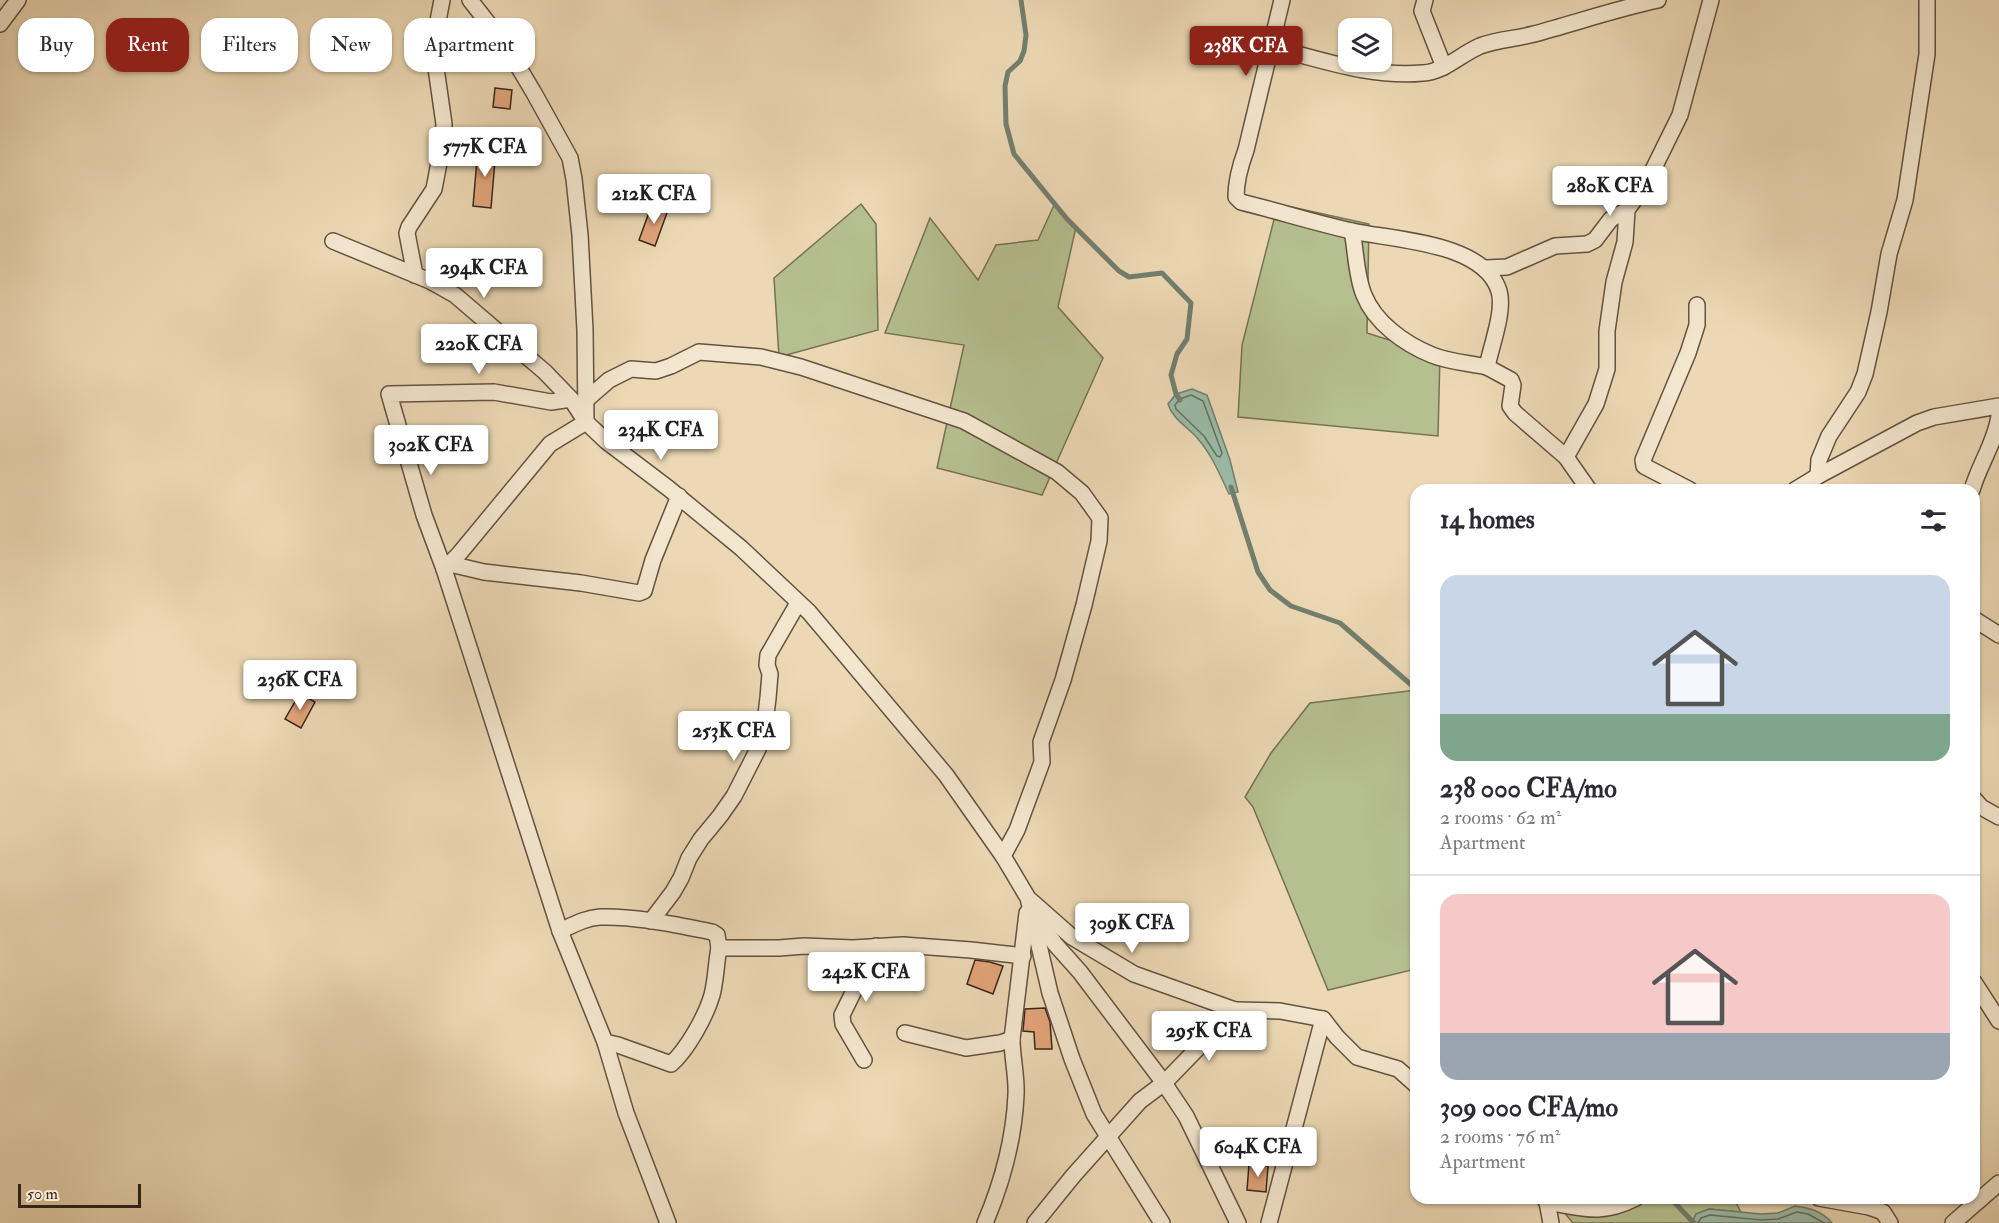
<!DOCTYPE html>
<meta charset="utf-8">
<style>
body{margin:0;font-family:"IM FELL Double Pica",serif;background:#f7f7f7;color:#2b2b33;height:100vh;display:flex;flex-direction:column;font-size:22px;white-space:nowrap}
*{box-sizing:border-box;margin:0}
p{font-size:20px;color:#7c7c81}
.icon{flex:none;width:33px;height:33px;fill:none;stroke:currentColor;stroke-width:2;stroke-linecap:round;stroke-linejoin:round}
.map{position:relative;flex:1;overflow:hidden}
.sheet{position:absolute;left:1410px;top:484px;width:570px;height:720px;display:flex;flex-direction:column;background:#fff;border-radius:18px;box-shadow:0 2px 4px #0004}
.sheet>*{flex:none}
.top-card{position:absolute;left:18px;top:18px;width:570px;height:54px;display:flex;gap:12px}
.fabs{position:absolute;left:1338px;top:18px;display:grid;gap:12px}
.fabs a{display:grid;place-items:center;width:54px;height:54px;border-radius:12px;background:#fff;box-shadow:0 2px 4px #0004;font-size:30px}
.scale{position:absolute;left:18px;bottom:15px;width:123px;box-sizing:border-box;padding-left:6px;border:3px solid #36261a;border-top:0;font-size:16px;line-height:21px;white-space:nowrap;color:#36261a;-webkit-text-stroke:4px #f3e6ce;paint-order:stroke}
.price{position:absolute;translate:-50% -51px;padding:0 14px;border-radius:6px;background:#fff;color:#222;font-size:20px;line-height:39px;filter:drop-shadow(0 2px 3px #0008)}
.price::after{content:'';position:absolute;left:50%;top:36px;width:18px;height:14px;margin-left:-9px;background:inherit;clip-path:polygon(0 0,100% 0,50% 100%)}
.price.active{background:#8f2418;color:#fff}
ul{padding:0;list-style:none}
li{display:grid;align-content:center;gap:12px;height:318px;padding:0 30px}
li+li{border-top:2px solid #e1e1e2}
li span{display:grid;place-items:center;height:186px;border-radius:18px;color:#555}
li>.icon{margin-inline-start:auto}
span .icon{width:108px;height:108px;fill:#fffc;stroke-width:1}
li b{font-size:26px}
h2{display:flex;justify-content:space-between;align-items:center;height:72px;padding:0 30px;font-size:26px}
.chip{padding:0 21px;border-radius:18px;background:#fff;box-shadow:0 2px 4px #0004;font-size:21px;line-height:54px}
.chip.active{background:#8f2418;color:#fff}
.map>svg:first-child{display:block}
.green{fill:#b5bf8f;stroke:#767254;stroke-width:1.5}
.water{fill:#9abba7;stroke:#727f6f;stroke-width:1.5}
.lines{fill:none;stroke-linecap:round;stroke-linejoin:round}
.shore{stroke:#687060;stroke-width:1.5}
.stream{stroke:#727f6f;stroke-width:5}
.building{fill:#e3a47a;stroke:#36261a;stroke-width:1.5}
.minor-casing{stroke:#645240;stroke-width:18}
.minor{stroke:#f3e6ce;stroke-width:15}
</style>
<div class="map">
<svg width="1999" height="1223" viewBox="0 0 1999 1223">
<rect width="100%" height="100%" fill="#ecd8b4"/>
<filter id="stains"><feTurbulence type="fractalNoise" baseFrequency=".00333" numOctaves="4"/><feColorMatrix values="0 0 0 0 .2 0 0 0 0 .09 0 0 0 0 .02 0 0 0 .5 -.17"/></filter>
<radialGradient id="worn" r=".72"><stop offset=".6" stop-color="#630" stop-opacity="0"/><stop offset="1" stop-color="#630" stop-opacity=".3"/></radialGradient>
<!-- green -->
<g class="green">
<polygon points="1055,203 1076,227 1058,307 1103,358 1042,495 937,468 964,345 885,333 930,218 978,280 996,245 1038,240"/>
<polygon points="861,204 876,224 878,330 779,357 774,278"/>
<polygon points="1278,204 1369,224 1367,333 1440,356 1438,436 1238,417 1242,345"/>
<polygon points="1416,690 1416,969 1328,990 1253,807 1245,797 1271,753 1310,703"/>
<polygon points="1553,1199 1734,1199 1741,1212 1709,1209 1696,1214 1692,1223 1573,1223"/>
</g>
<!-- water -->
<g class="water">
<path d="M1192 389 1207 395 1230 460 1238 492 1229 494C1220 475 1212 455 1198 439 1188 427 1173 420 1168 404L1176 394Z"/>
<path d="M1795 1206C1810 1208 1822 1211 1832 1223H1692L1696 1214 1709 1209 1761 1214 1778 1213Z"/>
</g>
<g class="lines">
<!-- shore -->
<g class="shore">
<polygon points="1191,395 1203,401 1222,453 1220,457 1217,456 1204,436 1176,409 1175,405 1180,399"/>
<polyline points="1698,1223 1701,1218 1710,1215 1761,1220 1778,1219 1797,1212 1808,1214 1824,1223"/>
</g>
<!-- stream -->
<g class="stream">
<polyline points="1021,0 1026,35 1024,51 1020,61 1008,72 1005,86 1006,124 1014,154 1067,219 1119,271 1129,277 1162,273 1191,303 1187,339 1177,354 1171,375 1176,394 1180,400"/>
<polyline points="1231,487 1258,572 1270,590 1291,606 1340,623 1416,689"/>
<polyline points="1670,1198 1694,1223"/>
</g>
</g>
<!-- building -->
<g class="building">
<polygon points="495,88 512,90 510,109 493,107"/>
<polygon points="478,148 496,149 491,208 473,206"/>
<polygon points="652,204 668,210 655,246 639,240"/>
<polygon points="300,693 315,702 301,728 285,719"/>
<polygon points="975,960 990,962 1003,966 993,994 967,984"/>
<polygon points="1045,1008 1050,1022 1052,1049 1035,1049 1034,1032 1023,1031 1025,1009"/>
<polygon points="1249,1164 1268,1166 1266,1192 1247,1190"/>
</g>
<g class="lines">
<defs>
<g id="minor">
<polyline points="470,0 506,46 534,93 570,158 574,179 580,235 585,330 586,422 606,441 668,488 741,548 809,612 946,775 1003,856 1028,898 1050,993 1072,1059 1094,1114 1162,1223"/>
<path d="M1282 0 1246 150C1240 166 1236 180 1236 197L1241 202C1278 211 1315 223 1352 231 1393 240 1484 242 1499 291 1505 311 1491 346 1487 367L1511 380 1513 385 1510 406 1515 413 1566 457 1589 490"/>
<polyline points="1425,0 1422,11 1444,67"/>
<polyline points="0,24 18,0"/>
<path d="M1270 47C1321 59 1369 78 1423 73 1444 72 1461 54 1480 46 1498 39 1516 39 1534 34 1575 23 1616 9 1658 0"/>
<path d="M1352 231C1356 251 1356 276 1364 295 1375 323 1405 344 1432 355 1449 362 1469 363 1487 367"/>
<path d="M333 241 430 281 455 295 545 372 571 399 586 422 550 444 459 554 444 569 560 931 605 1042 618 1045 671 1064C687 1050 706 1016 712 995 716 980 716 963 719 948"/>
<polyline points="1486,268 1507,267 1555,246 1587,244 1595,240 1611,219 1627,210"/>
<polyline points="415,275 407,233 409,227 434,189 442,147 444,124 433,47 442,0"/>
<polyline points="586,400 609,380 631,369 656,371 671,366 699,352 761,357 801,367 964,421 1057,472 1082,493 1100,518 1099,541 1084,605 1063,680 1041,742 1042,762 1017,830 1003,856"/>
<polyline points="1566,457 1596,404 1607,369 1607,331 1614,282 1625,242 1627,210 1647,182 1680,115 1711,0"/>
<polyline points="1818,476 1819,460 1829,436 1858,392 1865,374 1879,312 1889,254 1905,200 1927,54 1927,0"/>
<polyline points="1690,490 1644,466 1643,460 1688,353 1697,325 1697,305"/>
<polyline points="1795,490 1818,476 1917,423 1934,417 1999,406"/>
<path d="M1972 490C1979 465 1995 443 1999 416"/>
<polyline points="450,564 484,572 581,583 639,593 644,591 653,560 679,496"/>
<polyline points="444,569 424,515 389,394 494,392 551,402 571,399"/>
<polyline points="1974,619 1999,635"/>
<polyline points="1974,799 1981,807 1999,817"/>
<polyline points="1030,900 1072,937 1134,974 1235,1010"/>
<polyline points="1036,918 1055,944 1080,972 1164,1083 1186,1116 1238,1223"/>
<polyline points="651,921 673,892 681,878 689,858 701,839 720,816 734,796 758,749 764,731 768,698 770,674 767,665 768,655 798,603"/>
<path d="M560 931C573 925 585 918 600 917 637 916 676 925 712 932L717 935 719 948H779L804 946 853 948 903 945 971 950 1023 956"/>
<polyline points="1974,982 1999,1021"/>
<polyline points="905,1033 966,1048 1000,1043 1012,1039"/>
<polyline points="605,1042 626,1113 668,1223"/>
<polyline points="864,1060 843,1024 842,1015 876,946"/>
<polyline points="1544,1198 1547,1202 1551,1223"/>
<polyline points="1819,1198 1869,1207 1883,1212 1890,1223"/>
<path d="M1547 1202C1584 1208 1600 1216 1636 1198"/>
<path d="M985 1223C1002 1183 1014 1139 1016 1095 1017 1076 1012 1058 1012 1039L1027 913"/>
<polyline points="1035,1223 1073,1176 1140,1101 1164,1083 1235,1010 1280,1011 1323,1019 1337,1037 1357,1057 1398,1069 1416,1085"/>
<polyline points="1269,1223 1323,1019"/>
<polyline points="1953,1223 1999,1183"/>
</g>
</defs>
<!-- minor casing -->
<use href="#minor" class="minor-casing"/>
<!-- minor -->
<use href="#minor" class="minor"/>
</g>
<rect width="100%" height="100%" filter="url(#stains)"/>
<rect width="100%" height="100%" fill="url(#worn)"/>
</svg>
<div class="fabs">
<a><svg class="icon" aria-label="layers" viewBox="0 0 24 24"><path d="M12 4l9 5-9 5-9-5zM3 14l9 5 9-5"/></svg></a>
</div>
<div class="scale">50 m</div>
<b class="price active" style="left:1246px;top:77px">238K CFA</b>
<b class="price" style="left:485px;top:178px">577K CFA</b>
<b class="price" style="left:1610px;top:217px">280K CFA</b>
<b class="price" style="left:654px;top:225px">212K CFA</b>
<b class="price" style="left:484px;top:299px">294K CFA</b>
<b class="price" style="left:479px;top:375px">220K CFA</b>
<b class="price" style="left:661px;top:461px">234K CFA</b>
<b class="price" style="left:431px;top:476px">302K CFA</b>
<b class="price" style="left:300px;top:711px">236K CFA</b>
<b class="price" style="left:734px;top:762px">253K CFA</b>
<b class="price" style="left:1132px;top:954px">309K CFA</b>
<b class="price" style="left:866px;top:1003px">242K CFA</b>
<b class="price" style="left:1209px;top:1062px">295K CFA</b>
<b class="price" style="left:1258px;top:1178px">604K CFA</b>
<div class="top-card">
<a class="chip">Buy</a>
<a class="chip active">Rent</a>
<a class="chip">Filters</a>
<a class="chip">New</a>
<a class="chip">Apartment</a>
</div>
<section class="sheet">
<h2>14 homes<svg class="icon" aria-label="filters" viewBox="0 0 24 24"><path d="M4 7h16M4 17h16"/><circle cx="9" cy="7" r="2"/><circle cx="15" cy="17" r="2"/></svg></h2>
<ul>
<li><span style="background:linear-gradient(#c9d6e8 75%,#7fa58c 0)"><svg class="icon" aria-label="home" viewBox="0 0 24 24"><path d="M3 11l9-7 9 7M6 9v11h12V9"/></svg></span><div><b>238 000 CFA/mo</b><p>2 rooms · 62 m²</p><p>Apartment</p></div></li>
<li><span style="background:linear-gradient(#f6c9c9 75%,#9aa5b1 0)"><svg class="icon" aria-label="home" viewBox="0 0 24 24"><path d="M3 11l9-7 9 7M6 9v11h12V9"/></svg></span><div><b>309 000 CFA/mo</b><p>2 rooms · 76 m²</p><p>Apartment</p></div></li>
</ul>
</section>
</div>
